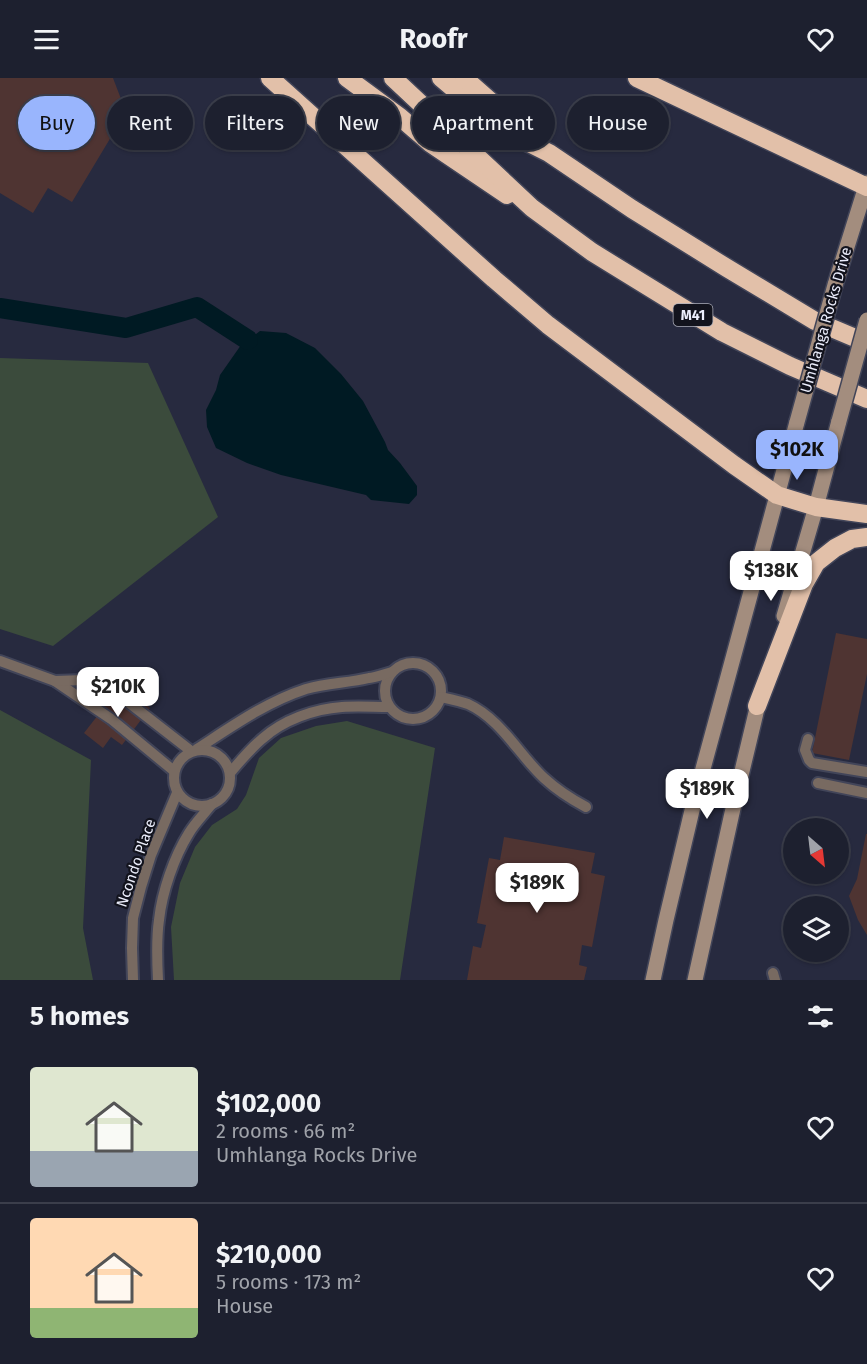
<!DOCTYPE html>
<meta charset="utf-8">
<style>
body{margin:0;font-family:"Fira Sans",sans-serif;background:#2a2d3b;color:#f1f3f6;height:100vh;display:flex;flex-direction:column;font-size:22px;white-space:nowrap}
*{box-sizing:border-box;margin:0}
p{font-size:20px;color:#a0a3aa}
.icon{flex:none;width:33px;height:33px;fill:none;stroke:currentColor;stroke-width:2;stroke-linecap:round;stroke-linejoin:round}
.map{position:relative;height:902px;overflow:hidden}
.drawer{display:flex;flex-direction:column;background:#1d202f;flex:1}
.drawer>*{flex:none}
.guide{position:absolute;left:18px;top:18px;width:831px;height:54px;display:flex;gap:12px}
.needle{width:39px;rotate:152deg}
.controls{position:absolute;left:783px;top:740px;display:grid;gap:12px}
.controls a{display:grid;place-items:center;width:66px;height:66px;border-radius:50%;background:#1d202f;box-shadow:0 2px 4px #0004,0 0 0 2px #3b3e4b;font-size:30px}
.price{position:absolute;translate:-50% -51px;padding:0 14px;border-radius:12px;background:#fff;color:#222;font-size:20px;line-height:39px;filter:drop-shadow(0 2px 3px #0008)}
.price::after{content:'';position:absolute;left:50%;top:36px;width:18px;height:14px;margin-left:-9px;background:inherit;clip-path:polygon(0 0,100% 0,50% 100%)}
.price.on{background:#99b5fd;color:#111}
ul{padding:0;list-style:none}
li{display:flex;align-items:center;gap:18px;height:150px;padding:0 30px}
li+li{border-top:2px solid #3b3e4b}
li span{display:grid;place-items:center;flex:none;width:168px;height:120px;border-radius:6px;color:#555}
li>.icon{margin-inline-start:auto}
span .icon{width:72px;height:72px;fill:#fffc;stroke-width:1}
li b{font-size:26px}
h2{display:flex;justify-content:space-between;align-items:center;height:72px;padding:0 30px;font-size:26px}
.tag{padding:0 21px;border-radius:27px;background:#1d202f;box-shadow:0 2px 4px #0004,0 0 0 2px #3b3e4b;font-size:21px;line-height:54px}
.tag.on{background:#99b5fd;color:#111}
header{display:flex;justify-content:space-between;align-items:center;height:78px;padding:0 30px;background:#1d202f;font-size:27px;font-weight:700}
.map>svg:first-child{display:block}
.green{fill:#3b4b3c}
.water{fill:#001a23}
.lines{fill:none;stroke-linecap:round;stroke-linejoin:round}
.canal{stroke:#001a23;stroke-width:20}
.building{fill:#4f3432}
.service-casing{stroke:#424559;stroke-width:14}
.secondary-casing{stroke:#424559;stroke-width:18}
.motorway-casing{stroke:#424559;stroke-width:21}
.service{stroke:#786a61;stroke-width:10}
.secondary{stroke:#a38d7e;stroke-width:15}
.motorway{stroke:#e2c0a9;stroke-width:18}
.secondary-bridge-casing{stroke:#424559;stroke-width:18;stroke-linecap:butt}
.secondary-bridge{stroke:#a38d7e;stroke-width:15}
.labels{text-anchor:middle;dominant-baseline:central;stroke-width:4.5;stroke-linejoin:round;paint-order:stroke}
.shield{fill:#12131d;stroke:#aaacb8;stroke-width:1.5}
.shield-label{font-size:14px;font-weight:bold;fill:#ebedfb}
.street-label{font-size:15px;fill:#ebedfb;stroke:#12131d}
</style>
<header><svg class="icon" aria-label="menu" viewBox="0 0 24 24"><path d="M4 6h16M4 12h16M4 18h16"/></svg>Roofr<svg class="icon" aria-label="heart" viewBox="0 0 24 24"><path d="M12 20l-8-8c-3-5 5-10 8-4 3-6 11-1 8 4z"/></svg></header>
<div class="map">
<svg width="867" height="902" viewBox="0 0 867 902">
<rect width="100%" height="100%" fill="#272a3f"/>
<!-- green -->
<g class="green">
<polygon points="0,280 148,285 218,439 53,568 0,551"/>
<polygon points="0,632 91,682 83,850 93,902 0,902"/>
<polygon points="347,643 435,670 400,902 174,902 171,849 180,805 195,769 212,747 237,731 246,717 259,680 281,660 316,648"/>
</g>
<!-- water -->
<polygon class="water" points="260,253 286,255 315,270 341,296 363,323 385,364 388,372 400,385 417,408 417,417 409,426 371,422 366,417 281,397 247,385 216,370 207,349 206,332 216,312 220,297 241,267"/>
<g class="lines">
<!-- canal -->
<polyline class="canal" points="0,230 126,250 197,229 248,262"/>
</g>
<!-- building -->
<g class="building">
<polygon points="0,0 113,0 126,34 72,124 48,110 33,135 0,115"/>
<polygon points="836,555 867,561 867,596 849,682 812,675"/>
<polygon points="123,605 141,619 139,621 150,630 122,667 111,659 103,670 84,655"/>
<polygon points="866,756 867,756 867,857 858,842 849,818 857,801"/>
<polygon points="504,759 595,775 591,795 605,798 592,869 582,867 579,887 587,889 584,902 467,902 473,868 481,870 486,847 477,845 489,780 500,782"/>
</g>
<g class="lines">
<defs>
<g id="service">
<polyline points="0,583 55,603 111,641 174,693"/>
<circle cx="413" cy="613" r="28"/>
<polyline points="55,603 84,602 110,610 191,673"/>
<path d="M441 619C450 621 460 623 468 626 501 641 519 677 544 700 557 712 571 721 586 729"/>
<polyline points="808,661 805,672 809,682 812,685 867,694"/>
<path d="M197 671C231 649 266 624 306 611 327 605 348 605 369 600 377 599 384 596 392 594"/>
<circle cx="202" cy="700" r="28"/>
<path d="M230 695C240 683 250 671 262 661 283 642 314 631 342 629 358 628 373 629 389 629"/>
<polyline points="818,705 867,715"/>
<polyline points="773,895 775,902"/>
<polyline points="133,902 132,870 133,840 141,809 151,777 177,715"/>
<path d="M158 902C157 882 156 862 159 842 162 814 174 779 189 755 195 745 204 736 212 726"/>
</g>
<g id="secondary">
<polyline points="835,207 867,105"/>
<polyline points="784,538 816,429 839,343"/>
<polyline points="653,902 666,842 694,724 797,344"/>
<polyline points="695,902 732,735 760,618"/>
</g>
<g id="motorway">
<polyline points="270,0 494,201 548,247 734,387 777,417 816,429 867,436"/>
<polyline points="347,0 400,39 430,65 507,117"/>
<polyline points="393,0 532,130 592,174 722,254 790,288 867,321"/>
<polyline points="441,0 474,28 503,48 521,61 549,75 632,131 727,190 815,243 867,265"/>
<polyline points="464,0 514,44"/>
<polyline points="637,0 867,109"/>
<polyline points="757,628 804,506 816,485 835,470 852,461 867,459"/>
</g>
</defs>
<!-- service casing -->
<use href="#service" class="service-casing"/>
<!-- secondary casing -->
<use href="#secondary" class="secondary-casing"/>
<!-- motorway casing -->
<use href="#motorway" class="motorway-casing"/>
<!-- service -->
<use href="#service" class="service"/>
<!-- secondary -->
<use href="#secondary" class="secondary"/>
<!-- motorway -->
<use href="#motorway" class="motorway"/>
<defs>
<g id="secondary-bridge">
<polyline points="839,343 867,242"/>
<polyline points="797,344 835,207"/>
</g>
</defs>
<!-- secondary-bridge casing -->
<use href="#secondary-bridge" class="secondary-bridge-casing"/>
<!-- secondary-bridge -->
<use href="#secondary-bridge" class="secondary-bridge"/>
</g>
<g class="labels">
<!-- shield labels -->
<rect class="shield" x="673.5" y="226" width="39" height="22" rx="4.5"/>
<g class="shield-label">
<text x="693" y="237">M41</text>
</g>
<!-- street labels -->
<g class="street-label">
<text transform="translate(826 242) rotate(-74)">Umhlanga Rocks Drive</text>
<text transform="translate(136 785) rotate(-71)">Ncondo Place</text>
</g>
</g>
</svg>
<div class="controls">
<a><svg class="needle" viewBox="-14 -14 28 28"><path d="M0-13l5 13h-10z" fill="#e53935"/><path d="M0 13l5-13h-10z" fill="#a0a3aa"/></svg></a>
<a><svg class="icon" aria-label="layers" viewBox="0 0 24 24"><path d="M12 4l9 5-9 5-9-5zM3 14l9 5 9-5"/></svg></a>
</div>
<b class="price on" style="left:797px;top:403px">$102K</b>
<b class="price" style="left:771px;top:524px">$138K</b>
<b class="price" style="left:118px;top:640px">$210K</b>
<b class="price" style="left:707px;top:742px">$189K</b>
<b class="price" style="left:537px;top:836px">$189K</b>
<div class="guide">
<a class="tag on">Buy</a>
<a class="tag">Rent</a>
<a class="tag">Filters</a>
<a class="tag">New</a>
<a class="tag">Apartment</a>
<a class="tag">House</a>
</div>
</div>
<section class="drawer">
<h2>5 homes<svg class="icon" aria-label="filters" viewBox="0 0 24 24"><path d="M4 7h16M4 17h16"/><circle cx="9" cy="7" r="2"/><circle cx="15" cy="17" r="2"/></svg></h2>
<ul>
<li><span style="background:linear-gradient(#dfe7d0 70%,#9aa5b1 0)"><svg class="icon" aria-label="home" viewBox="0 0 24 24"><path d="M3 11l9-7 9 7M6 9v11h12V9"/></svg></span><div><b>$102,000</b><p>2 rooms · 66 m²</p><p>Umhlanga Rocks Drive</p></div><svg class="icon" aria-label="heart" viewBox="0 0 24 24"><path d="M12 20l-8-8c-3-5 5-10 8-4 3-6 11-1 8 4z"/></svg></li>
<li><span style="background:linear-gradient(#ffd9b3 75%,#8fb573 0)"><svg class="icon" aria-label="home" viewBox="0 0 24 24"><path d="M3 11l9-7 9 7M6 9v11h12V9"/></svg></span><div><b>$210,000</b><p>5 rooms · 173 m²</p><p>House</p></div><svg class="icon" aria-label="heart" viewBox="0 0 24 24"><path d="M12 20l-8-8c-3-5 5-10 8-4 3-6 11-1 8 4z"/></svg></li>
</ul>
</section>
